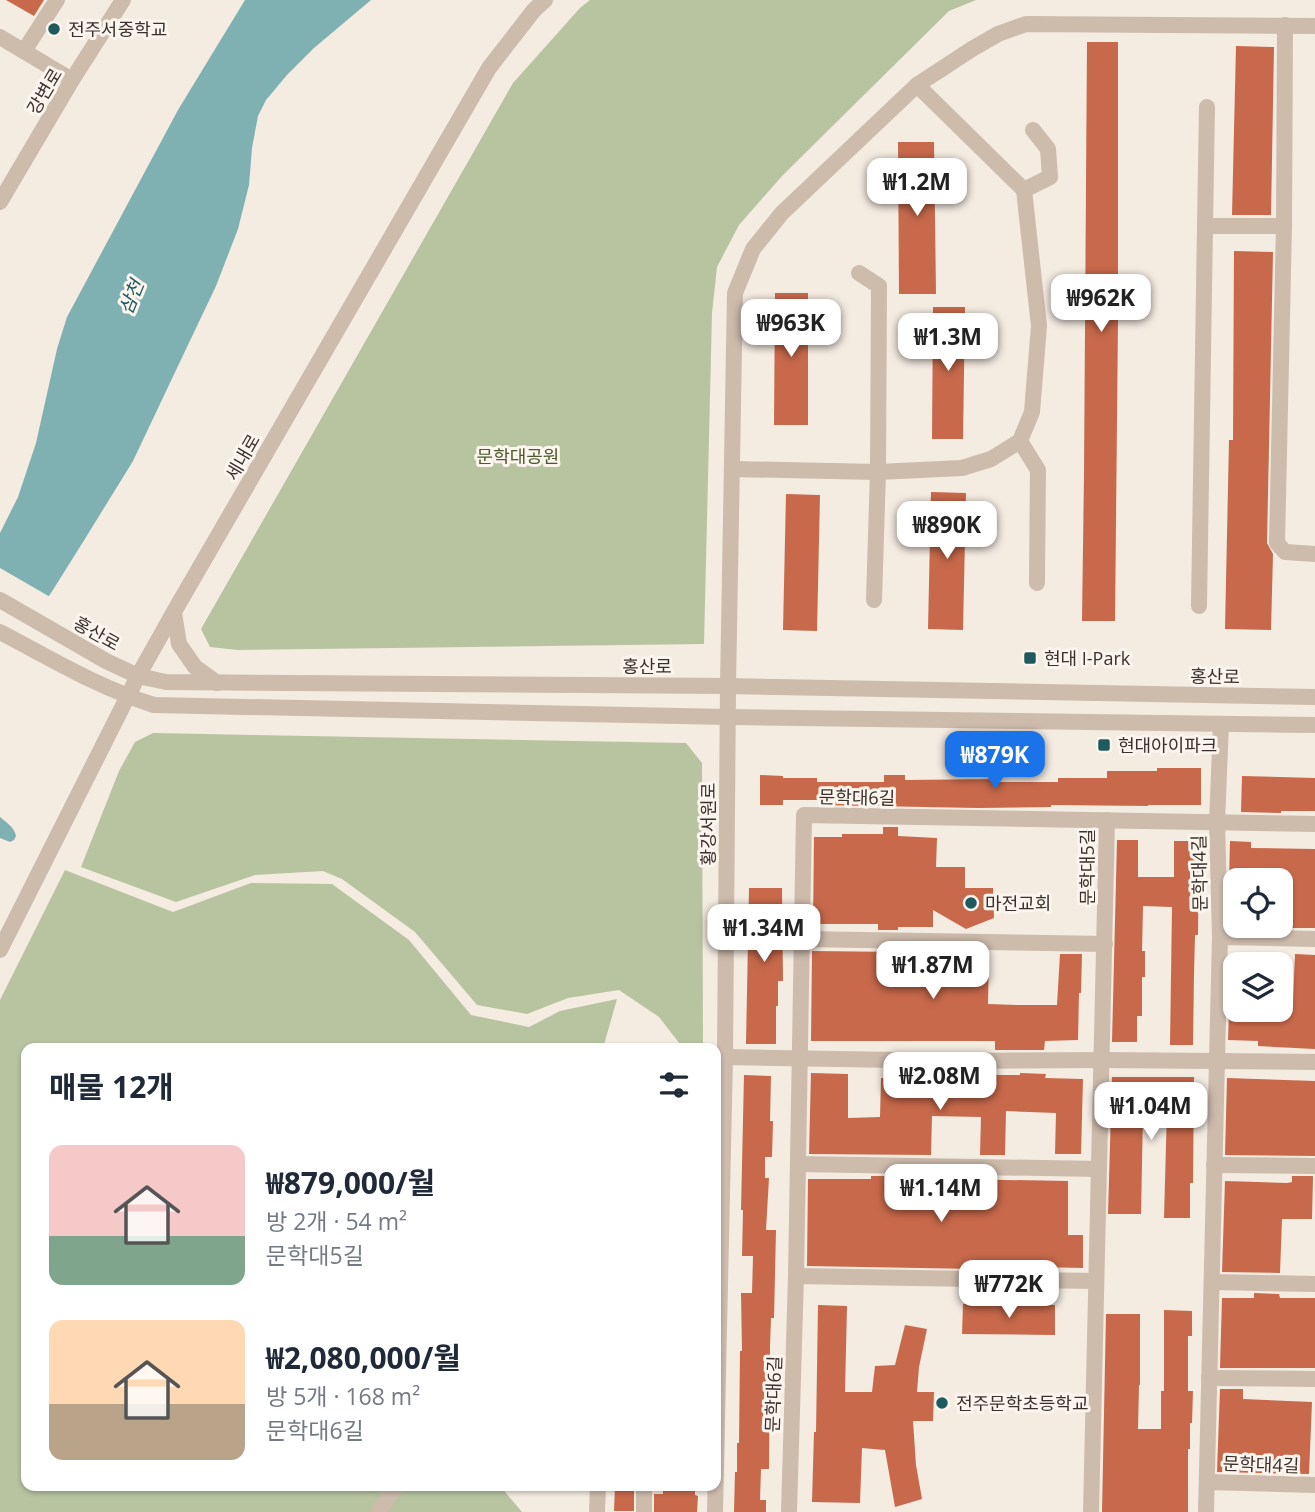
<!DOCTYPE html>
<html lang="ko">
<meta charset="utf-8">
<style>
body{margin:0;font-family:"Open Sans","Noto Sans KR",sans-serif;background:#f2f2f3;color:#1f2937;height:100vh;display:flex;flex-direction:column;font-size:26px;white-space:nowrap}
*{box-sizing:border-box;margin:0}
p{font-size:23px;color:#747a83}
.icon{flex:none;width:38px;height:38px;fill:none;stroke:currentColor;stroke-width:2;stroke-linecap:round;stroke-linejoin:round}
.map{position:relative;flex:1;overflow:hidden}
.drawer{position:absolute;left:21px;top:1043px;width:700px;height:448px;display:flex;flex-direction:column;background:#fff;border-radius:14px;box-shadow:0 2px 5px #0004}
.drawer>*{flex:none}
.tools{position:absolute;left:1223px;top:868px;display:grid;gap:14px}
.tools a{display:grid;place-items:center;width:70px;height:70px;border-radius:14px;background:#fff;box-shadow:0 2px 5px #0004;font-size:35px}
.price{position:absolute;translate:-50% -60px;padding:0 16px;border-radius:14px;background:#fff;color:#222;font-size:23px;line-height:46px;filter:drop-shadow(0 2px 4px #0008)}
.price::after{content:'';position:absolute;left:50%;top:42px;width:21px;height:16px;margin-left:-10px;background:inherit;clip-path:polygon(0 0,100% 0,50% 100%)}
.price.current{background:#1a73e8;color:#fff}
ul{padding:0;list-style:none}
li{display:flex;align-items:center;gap:21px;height:175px;padding:0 28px}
li span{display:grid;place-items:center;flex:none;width:196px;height:140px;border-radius:14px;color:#555}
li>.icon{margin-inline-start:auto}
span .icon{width:84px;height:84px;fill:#fffc;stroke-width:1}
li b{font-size:30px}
h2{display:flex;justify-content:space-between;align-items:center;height:84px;padding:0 28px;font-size:30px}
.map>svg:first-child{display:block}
.green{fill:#b8c4a0}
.water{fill:#7fb0b2}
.pier{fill:#f4ebe1}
.building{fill:#c8694b}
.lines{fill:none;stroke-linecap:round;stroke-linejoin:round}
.minor{stroke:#cdbbac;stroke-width:16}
.poi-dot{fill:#1f5a5e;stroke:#fbf5ee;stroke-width:2.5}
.labels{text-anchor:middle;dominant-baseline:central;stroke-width:6;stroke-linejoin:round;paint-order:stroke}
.poi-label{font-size:18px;fill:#3b302b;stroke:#fbf5ee;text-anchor:start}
.street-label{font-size:18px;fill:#3b302b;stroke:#fbf5ee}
.park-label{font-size:18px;fill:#4a5a2e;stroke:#fbf5ee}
.water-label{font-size:19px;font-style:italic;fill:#1f5a5e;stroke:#fbf5ee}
</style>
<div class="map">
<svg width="1315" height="1512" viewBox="0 0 1315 1512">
<rect width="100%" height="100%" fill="#f4ebe1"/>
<!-- green -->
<g class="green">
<polygon points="590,0 976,0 949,11 783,175 739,225 717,267 712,313 704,644 238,650 210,647 201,629 513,83 580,8"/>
<polygon points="153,733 686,743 702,763 703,1048 683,1048 659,1017 619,990 568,998 527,1014 477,1005 415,932 342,879 323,871 255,875 176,902 81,867 119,771 135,742"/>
<polygon points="65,870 173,912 251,883 332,884 409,940 471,1015 529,1027 560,1011 617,999 603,1048 26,1048 26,1486 500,1486 522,1512 0,1512 0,1000"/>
</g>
<!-- water -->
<g class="water">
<polygon points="245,0 371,0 314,48 287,75 266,100 258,116 252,148 249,185 238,229 216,286 177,368 133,461 83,542 51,593 11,645 0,654 0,533 18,497 36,443 57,349 67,317 178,110"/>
<path d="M0 817C7 823 14 827 16 836L14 840 10 842 0 838Z"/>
</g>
<!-- pier -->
<polygon class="pier" points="0,568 52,598 13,647 0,657"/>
<!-- building -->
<g class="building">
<polygon points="6,0 44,0 34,16"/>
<polygon points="1087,42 1118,42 1118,320 1115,621 1082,621 1084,474"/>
<polygon points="1236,46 1274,47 1271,215 1232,215"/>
<polygon points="898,142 934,142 936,294 899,294"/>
<polygon points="1234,251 1273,252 1267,543 1273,554 1271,630 1225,629 1229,440 1233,440"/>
<polygon points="775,293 808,293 808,425 774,425"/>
<polygon points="933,307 965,307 963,439 932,439"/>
<polygon points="931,492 966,493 963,630 928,629"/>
<polygon points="786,494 820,495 817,631 783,630"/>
<polygon points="1157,768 1201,768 1201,805 1148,805 1148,806 1051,805 1051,807 978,808 819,805 819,800 783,800 783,805 760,805 760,775 783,776 783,778 817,778 817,782 884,782 884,775 905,775 905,780 998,779 998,782 1058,782 1058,778 1107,778 1107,771 1157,771"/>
<polygon points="1242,776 1315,778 1315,811 1281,811 1281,813 1241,812"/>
<polygon points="883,827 898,827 898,836 937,838 936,867 965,867 965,888 993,888 994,918 966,929 933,910 933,927 898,927 898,930 878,930 878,924 813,924 814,837 842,837 842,834 883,834"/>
<polygon points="1117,840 1138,840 1138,877 1174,877 1174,841 1199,841 1198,935 1195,935 1194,974 1193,1045 1170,1045 1172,907 1143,906 1142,951 1145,951 1145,977 1142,977 1142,1016 1137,1016 1137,1042 1112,1042"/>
<polygon points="1230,841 1251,842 1251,848 1315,849 1315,928 1281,928 1281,880 1229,880"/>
<polygon points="749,888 782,888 783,981 778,981 778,1006 776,1006 776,1044 746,1044"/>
<polygon points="812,951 989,953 988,1004 1017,1005 1057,1005 1060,954 1082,954 1081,993 1079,993 1078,1040 1045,1041 1044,1050 995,1050 995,1041 811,1041"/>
<polygon points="1295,954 1315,955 1315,1049 1258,1046 1258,1041 1228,1040 1229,1010 1281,1010 1281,1004 1293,1004"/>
<polygon points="811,1073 848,1074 848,1118 880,1117 881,1078 908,1079 908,1076 982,1079 982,1075 1020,1075 1020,1073 1046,1074 1045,1078 1083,1079 1081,1154 1055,1154 1056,1113 1006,1111 1005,1155 980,1155 981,1117 932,1116 931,1155 809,1154"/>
<polygon points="744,1075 771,1076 770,1121 773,1121 772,1157 765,1157 765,1178 769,1178 766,1230 776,1230 774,1318 771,1318 770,1347 769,1469 761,1469 760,1500 766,1500 766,1512 734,1512 735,1472 737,1472 737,1443 739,1443 740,1351 742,1351 741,1293 752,1293 753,1256 742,1256 743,1210 741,1210"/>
<polygon points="1112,1077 1194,1077 1193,1183 1190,1183 1190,1218 1164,1218 1167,1109 1144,1109 1144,1112 1143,1112 1141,1214 1108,1214"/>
<polygon points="1227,1078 1315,1081 1315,1156 1225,1155"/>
<polygon points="871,1176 892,1176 892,1178 1068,1181 1068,1235 1083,1235 1083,1268 1038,1267 1038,1270 807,1266 808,1179 871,1179"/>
<polygon points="1292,1176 1313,1176 1312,1219 1282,1219 1280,1273 1222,1272 1225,1181 1287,1183 1292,1182"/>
<polygon points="1254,1293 1279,1294 1280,1298 1315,1298 1315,1368 1220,1368 1222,1298 1254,1298"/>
<polygon points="963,1304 1055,1305 1055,1335 962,1334"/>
<polygon points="818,1305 847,1306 845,1392 872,1392 875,1366 895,1365 905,1325 927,1329 919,1367 917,1392 934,1392 933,1421 913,1421 916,1465 922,1499 895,1507 885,1450 862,1448 860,1503 812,1502 814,1432 816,1432"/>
<polygon points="1164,1310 1192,1311 1192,1336 1188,1336 1188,1391 1193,1391 1192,1423 1190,1423 1190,1449 1188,1449 1188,1512 1102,1512 1106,1314 1140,1314 1140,1385 1139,1385 1138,1429 1161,1429 1161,1391 1164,1391"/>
<polygon points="1220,1389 1243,1389 1243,1399 1312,1402 1309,1474 1217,1472"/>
<polygon points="615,1486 634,1486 634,1511 614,1511"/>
<polygon points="663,1486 695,1486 695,1495 698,1496 697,1512 654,1512 654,1494 663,1494"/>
</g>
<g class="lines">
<!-- minor -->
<g class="minor">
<polyline points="1285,25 1284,226 1277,543 1285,552 1315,554"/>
<polyline points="0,37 72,80"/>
<polyline points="24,51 57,0"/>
<polyline points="1024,190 1050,177 1048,149 1033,130"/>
<polyline points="0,202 72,80 123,0"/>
<polyline points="1205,226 1207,107"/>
<polyline points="859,273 879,286 878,472 874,600"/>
<polyline points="1020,441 1038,470 1037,583"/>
<polyline points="732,469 878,472 962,468 991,459 1020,441 1032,412 1039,326 1024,190 917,85"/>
<polyline points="0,600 106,661 138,676 166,682 728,686 1315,697"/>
<polyline points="1199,606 1205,226 1284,226"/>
<polyline points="174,613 179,644 195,667 217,683"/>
<path d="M0 632C50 658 99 688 154 705L728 717 1315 725"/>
<polyline points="1220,937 1315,939"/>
<polyline points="802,939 1105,944"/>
<polyline points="0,950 138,676 175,610 489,68 534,10 545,0"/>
<polyline points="725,1057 957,1061 1102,1060 1315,1062"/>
<polyline points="798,1164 1099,1169"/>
<polyline points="1214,1165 1315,1166"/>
<polyline points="796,1276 1096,1281"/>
<polyline points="1212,1282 1315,1284"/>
<polyline points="1209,1378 1315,1379"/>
<polyline points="1207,1482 1315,1485"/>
<polyline points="378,1512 395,1488 399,1486"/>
<polyline points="597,1512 598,1486"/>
<polyline points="644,1512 644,1486"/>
<polyline points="715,1512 725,1057 728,686 735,293 753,249 782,213 917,85 972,49 998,34 1026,24 1315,26"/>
<polyline points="789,1512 796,1276 804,815 1315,824"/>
<polyline points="1091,1512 1107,820"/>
<polyline points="1206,1512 1220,937 1217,822 1221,724"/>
</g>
</g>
<!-- markers -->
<g class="poi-dot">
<circle cx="54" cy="29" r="7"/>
<rect x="1023" y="651" width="14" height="14" rx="3.5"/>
<rect x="1097" y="738" width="14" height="14" rx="3.5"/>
<circle cx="971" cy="903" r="7"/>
<circle cx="942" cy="1403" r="7"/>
</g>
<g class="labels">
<!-- poi labels -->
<g class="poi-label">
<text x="68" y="29">전주서중학교</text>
<text x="1044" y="658">현대 I-Park</text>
<text x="1118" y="745">현대아이파크</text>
<text x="985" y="903">마전교회</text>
<text x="956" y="1403">전주문학초등학교</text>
</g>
<!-- street labels -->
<g class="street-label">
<text transform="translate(44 91) rotate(-59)">강변로</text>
<text transform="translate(242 457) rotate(-60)">세내로</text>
<text transform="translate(97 633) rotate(29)">홍산로</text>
<text x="647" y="666">홍산로</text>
<text transform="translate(1215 676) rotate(1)">홍산로</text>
<text transform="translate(857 797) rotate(1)">문학대6길</text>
<text transform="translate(708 824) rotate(-90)">황강서원로</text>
<text transform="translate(1087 867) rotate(-90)">문학대5길</text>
<text transform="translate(1199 873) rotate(-91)">문학대4길</text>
<text transform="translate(773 1394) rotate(-88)">문학대6길</text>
<text transform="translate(1261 1464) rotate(2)">문학대4길</text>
</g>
<!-- park labels -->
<g class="park-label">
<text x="518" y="456">문학대공원</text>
</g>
<!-- water labels -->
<g class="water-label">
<text transform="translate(131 297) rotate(-68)">삼천</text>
</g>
</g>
</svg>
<div class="tools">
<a><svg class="icon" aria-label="locate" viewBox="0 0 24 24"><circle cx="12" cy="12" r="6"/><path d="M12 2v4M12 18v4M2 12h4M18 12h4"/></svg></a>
<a><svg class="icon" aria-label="layers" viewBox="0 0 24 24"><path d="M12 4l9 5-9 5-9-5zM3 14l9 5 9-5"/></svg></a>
</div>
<b class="price" style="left:917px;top:218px">₩1.2M</b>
<b class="price" style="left:1101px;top:334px">₩962K</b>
<b class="price" style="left:791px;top:359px">₩963K</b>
<b class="price" style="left:948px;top:373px">₩1.3M</b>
<b class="price" style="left:947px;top:561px">₩890K</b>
<b class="price current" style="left:995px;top:791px">₩879K</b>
<b class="price" style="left:764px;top:964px">₩1.34M</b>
<b class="price" style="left:933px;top:1001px">₩1.87M</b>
<b class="price" style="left:940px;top:1112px">₩2.08M</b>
<b class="price" style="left:1151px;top:1142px">₩1.04M</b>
<b class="price" style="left:941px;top:1224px">₩1.14M</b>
<b class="price" style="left:1009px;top:1320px">₩772K</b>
<section class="drawer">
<h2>매물 12개<svg class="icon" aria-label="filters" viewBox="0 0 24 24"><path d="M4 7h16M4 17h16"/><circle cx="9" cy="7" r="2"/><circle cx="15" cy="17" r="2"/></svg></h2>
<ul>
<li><span style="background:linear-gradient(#f6c9c9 65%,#7fa58c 0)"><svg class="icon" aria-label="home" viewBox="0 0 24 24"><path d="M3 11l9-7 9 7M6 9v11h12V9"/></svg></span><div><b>₩879,000/월</b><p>방 2개 · 54 m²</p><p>문학대5길</p></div></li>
<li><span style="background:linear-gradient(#ffd9b3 60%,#b9a48a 0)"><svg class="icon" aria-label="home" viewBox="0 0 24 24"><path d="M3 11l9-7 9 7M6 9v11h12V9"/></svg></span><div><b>₩2,080,000/월</b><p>방 5개 · 168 m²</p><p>문학대6길</p></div></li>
</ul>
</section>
</div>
